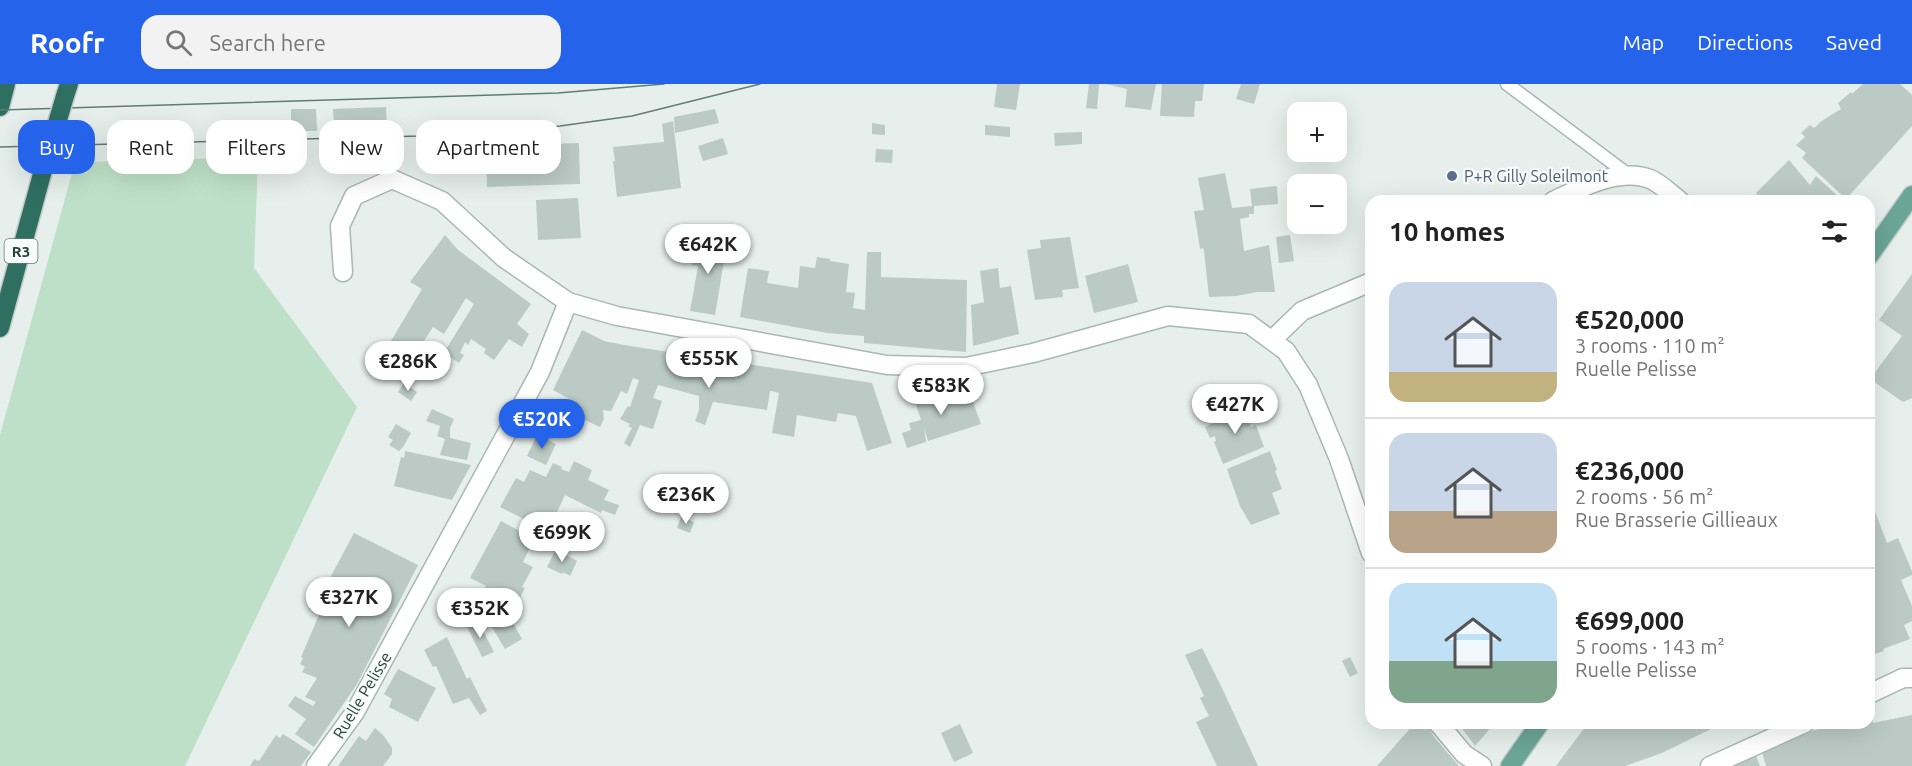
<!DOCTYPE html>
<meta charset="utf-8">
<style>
body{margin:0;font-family:Ubuntu,sans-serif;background:#f2f2f2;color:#222;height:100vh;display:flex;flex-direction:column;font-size:22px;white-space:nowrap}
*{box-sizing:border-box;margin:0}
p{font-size:20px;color:#767676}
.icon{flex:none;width:33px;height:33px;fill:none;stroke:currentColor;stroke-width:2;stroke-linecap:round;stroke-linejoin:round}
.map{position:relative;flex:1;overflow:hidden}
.sheet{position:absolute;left:1365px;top:111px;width:510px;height:534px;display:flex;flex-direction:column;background:#fff;border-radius:18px;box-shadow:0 6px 24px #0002}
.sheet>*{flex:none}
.banner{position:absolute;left:18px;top:36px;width:570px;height:54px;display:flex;gap:12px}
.fabs{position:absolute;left:1287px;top:18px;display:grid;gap:12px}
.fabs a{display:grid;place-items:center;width:60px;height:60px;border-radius:12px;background:#fff;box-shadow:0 6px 24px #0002;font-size:30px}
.price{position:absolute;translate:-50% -51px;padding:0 14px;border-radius:21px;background:#fff;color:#222;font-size:20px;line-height:39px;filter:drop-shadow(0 2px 3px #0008)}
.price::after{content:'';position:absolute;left:50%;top:36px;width:18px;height:14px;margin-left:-9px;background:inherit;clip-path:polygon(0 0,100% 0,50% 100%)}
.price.on{background:#2563eb;color:#fff}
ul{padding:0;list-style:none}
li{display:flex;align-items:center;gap:18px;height:150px;padding:0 24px}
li+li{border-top:2px solid #e0e0e0}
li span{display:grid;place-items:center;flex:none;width:168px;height:120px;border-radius:18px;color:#555}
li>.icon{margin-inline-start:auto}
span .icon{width:72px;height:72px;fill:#fffc;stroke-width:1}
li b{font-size:26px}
h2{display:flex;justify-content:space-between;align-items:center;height:72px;padding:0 24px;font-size:26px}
.tag{padding:0 21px;border-radius:18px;background:#fff;box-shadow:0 6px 24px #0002;font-size:21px;line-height:54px}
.tag.on{background:#2563eb;color:#fff}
header{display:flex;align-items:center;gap:36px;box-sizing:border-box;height:84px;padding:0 30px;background:#2563eb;color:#fff}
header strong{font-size:28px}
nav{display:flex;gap:33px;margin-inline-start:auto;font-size:21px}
.search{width:420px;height:54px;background:#f2f2f2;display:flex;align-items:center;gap:15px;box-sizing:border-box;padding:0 21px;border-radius:18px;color:#767676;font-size:22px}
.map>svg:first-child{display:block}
.green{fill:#bfe0c8}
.building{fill:#bbcac4}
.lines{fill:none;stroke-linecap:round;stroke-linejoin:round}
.service-casing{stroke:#a8b8b2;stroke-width:15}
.minor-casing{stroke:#a8b8b2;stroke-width:21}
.tertiary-casing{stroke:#a8b8b2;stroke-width:21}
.primary-casing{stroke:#c2cac8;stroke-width:21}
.motorway-casing{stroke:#c2cac8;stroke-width:21}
.service{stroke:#fff;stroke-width:12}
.minor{stroke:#fff;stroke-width:18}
.tertiary{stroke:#fff;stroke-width:18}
.primary{stroke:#6aa596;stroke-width:18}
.motorway{stroke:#2f6f62;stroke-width:18}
.tram{stroke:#5f7d75;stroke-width:1.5}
.motorway-bridge-casing{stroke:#c2cac8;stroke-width:21;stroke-linecap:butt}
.motorway-bridge{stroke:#2f6f62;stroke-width:18}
.service-dot{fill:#5c6f8a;stroke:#f7fbf9;stroke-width:2}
.labels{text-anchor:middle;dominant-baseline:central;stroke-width:4.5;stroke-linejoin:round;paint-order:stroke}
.shield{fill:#f7fbf9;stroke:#637a73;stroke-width:1.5}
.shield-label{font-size:15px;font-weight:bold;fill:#24423a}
.service-label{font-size:16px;fill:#4e5e75;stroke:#f7fbf9;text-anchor:start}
.street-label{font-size:16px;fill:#24423a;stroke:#f7fbf9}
</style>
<header>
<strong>Roofr</strong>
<div class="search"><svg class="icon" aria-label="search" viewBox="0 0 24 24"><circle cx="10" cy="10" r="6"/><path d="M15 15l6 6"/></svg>Search here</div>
<nav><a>Map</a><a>Directions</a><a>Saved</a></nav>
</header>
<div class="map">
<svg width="1912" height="682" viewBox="0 0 1912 682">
<rect width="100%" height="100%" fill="#e6efeb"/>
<!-- green -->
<polygon class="green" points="258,73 254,184 357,323 185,682 0,682 0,351 72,89 87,89 90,78"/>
<!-- building -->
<g class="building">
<polygon points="997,0 1020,0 1016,26 994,23"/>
<polygon points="1089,0 1099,0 1097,25 1086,24"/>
<polygon points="1106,0 1156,0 1151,26 1125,23 1127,5"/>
<polygon points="1162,0 1204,0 1202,17 1195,17 1194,33 1160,32"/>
<polygon points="1241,0 1260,0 1254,20 1236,15"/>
<polygon points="1863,0 1900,0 1912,11 1912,42 1846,115 1802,74 1806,69 1796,61 1805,53 1801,49 1810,41 1814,44 1823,36 1841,25 1838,19 1851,8 1852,10"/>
<polygon points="386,23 387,44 334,46 333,25"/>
<polygon points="291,25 316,25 317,47 291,47"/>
<polygon points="715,25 719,39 675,49 674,33"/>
<polygon points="673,37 681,104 617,113 613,77 615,77 613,63 664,58 662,40"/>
<polygon points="872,39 885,41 885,51 872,50"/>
<polygon points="985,41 1010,43 1010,53 985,51"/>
<polygon points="1082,48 1082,60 1055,62 1054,49"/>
<polygon points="723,54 728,70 703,77 698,62"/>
<polygon points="579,59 580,100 487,103 486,62"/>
<polygon points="876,65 893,66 892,79 875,78"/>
<polygon points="1789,76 1810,101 1816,92 1843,117 1764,117 1756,109"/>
<polygon points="1225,89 1232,124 1252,122 1250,105 1277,102 1278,120 1254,122 1254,130 1249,130 1249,133 1240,135 1244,167 1269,161 1275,208 1257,208 1236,212 1209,213 1204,167 1203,164 1200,165 1194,127 1204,126 1198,94"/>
<polygon points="578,114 581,154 538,156 536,116"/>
<polygon points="445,151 458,166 531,220 517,240 529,250 522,263 509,255 494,276 484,269 486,265 471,255 468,261 465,258 460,269 464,271 459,279 448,272 450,270 445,267 474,220 466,214 444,250 433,243 406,284 382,272 422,205 410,198"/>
<polygon points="1290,151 1294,177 1279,179 1276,153"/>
<polygon points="1070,153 1079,204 1062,206 1063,213 1035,216 1027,166 1041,164 1040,156"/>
<polygon points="696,154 727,159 715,231 690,227 698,182 692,181"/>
<polygon points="867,168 881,168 881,193 967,196 966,268 864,259 864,252 827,249 740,233 748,184 769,187 767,199 798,204 800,182 815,184 817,173 830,175 830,177 849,180 846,208 855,209 853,224 865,226"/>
<polygon points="1128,180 1138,218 1094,229 1085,192"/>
<polygon points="998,184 1000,204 1011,202 1019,250 973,262 971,221 984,218 980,187"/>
<polygon points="1912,190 1912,314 1903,318 1870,295 1902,252 1879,236"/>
<polygon points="582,246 604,257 624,261 872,299 892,359 867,367 856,332 838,329 836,338 797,331 794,353 772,349 779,309 772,307 770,307 767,326 713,318 705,341 695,337 699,326 699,312 658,301 653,314 662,317 653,345 640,341 630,363 624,359 632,344 628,342 630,340 620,335 628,322 630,323 639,296 633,294 627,310 621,307 611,327 603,326 604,335 600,343 570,329 575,318 553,306"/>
<polygon points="404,299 417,308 411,317 398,308"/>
<polygon points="911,306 949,311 969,307 981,340 928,357 924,344 926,358 907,364 902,349 911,346 909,339 921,336"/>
<polygon points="1242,321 1251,343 1256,341 1264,363 1223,380 1214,358 1216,357 1215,352 1210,354 1205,343 1223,334 1221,330"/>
<polygon points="432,325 454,335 450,344 450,354 471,359 467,376 440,371 445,355 437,352 440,342 426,337"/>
<polygon points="396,340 411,349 403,363 399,367 389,361 393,356 388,353"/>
<polygon points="537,351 556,360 546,381 527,372"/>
<polygon points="405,367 471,381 452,416 394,402 401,373 404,374"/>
<polygon points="1270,367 1277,386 1275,387 1282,405 1272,409 1280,430 1251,441 1240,422 1227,385"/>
<polygon points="574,377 592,386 588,396 609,406 604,416 619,421 615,431 602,426 601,429 565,411 548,447 500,423 516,394 524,398 530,386 546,393 553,379 562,383 561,385 569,388"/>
<polygon points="1872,420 1887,459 1898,454 1912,487 1912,491 1901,496 1912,522 1912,537 1904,541 1910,555 1883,565 1884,567 1869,572 1869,542 1874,541 1869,529 1869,484 1872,482 1869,475 1869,422"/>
<polygon points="681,433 694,438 690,449 677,444"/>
<polygon points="501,437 534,455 523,478 533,483 522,503 525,504 515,524 483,507 486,502 470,494"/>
<polygon points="354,449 418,481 357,600 314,663 295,650 306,635 288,622 295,612 313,622 316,618 305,613 317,594 302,588 305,583 300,580 303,574 301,573 319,531 309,525 319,505 323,507"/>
<polygon points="556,465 577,477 570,492 563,488 562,490 547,483"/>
<polygon points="507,529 522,555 505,565 490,540"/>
<polygon points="478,537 494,568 482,573 467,543"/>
<polygon points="447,553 467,595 470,593 487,627 480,631 469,614 453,620 436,582 433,583 424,566"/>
<polygon points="1202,564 1222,604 1258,682 1217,682 1196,638 1209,632 1200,614 1204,612 1185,571"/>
<polygon points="1350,573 1358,589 1350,593 1342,577"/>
<polygon points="398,585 436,604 418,638 389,623 392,615 384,610"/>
<polygon points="1912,631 1912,682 1766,682 1761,665 1835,639 1869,639 1869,634 1872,633 1873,639"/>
<polygon points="1415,639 1426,639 1434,653 1459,682 1377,682"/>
<polygon points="1458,639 1495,639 1475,662"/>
<polygon points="1588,639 1708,639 1711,645 1662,669 1625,682 1556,682"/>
<polygon points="960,640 973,669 954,678 941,649"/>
<polygon points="375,644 383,651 392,664 392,670 383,682 338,682 359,652 366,657"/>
<polygon points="283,650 311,668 301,682 250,682 254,675 259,677 276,651 280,654"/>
<polygon points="1755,669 1760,682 1726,682"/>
</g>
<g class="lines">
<defs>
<polyline id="service" points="1507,0 1630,92"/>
<g id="minor">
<path d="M1553 117C1580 104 1619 83 1650 95 1660 99 1671 110 1680 117"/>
<polyline points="343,188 340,142 354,112 392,95 442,117 504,174 568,218 617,232 887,281 966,283 1033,269 1168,232 1249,240 1286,267 1308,301 1339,375 1371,469"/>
<polyline points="1272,256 1302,227 1371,198"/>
<polyline points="1438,639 1464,670 1482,682"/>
<polyline points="316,682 355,628 540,288 568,218"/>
</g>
<g id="tertiary">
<polyline points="1869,610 1903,594 1912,594"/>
<polyline points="1710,682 1805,639"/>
</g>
<g id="primary">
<polyline points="1869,172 1912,111"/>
<polyline points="1510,682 1540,639"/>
</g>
<g id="motorway">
<polyline points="65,12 69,0"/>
<polyline points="0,23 6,0"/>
<polyline points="0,244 42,90"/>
</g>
</defs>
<!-- service casing -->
<use href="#service" class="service-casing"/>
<!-- minor casing -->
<use href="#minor" class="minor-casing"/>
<!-- tertiary casing -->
<use href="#tertiary" class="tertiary-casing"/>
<!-- primary casing -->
<use href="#primary" class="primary-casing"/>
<!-- motorway casing -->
<use href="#motorway" class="motorway-casing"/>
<!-- service -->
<use href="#service" class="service"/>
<!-- minor -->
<use href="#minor" class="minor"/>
<!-- tertiary -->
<use href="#tertiary" class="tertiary"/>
<!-- primary -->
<use href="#primary" class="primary"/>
<!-- motorway -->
<use href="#motorway" class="motorway"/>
<!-- tram -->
<g class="tram">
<polyline points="0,26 558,9 664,0"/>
<polyline points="0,63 420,52 560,42 632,32 760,0"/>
</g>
<defs>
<polyline id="motorway-bridge" points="42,90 65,12"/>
</defs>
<!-- motorway-bridge casing -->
<use href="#motorway-bridge" class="motorway-bridge-casing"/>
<!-- motorway-bridge -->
<use href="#motorway-bridge" class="motorway-bridge"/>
</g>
<!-- markers -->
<circle class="service-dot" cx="1452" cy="92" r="6"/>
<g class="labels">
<!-- shield labels -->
<rect class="shield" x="4.5" y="155" width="33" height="24" rx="4.5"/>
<g class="shield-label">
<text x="21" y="167">R3</text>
</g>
<!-- service labels -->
<g class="service-label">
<text x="1464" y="92">P+R Gilly Soleilmont</text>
</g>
<!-- street labels -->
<g class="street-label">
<text transform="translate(362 611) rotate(-59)">Ruelle Pelisse</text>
</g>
</g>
</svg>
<div class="fabs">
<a>+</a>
<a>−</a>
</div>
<b class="price" style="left:708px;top:191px">€642K</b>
<b class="price" style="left:709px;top:305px">€555K</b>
<b class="price" style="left:408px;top:308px">€286K</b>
<b class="price" style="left:941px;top:332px">€583K</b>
<b class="price" style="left:1235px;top:351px">€427K</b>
<b class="price on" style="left:542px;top:366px">€520K</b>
<b class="price" style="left:686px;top:441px">€236K</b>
<b class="price" style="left:562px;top:479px">€699K</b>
<b class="price" style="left:349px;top:544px">€327K</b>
<b class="price" style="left:480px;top:555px">€352K</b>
<div class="banner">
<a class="tag on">Buy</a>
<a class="tag">Rent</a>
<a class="tag">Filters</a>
<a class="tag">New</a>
<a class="tag">Apartment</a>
</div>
<section class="sheet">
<h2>10 homes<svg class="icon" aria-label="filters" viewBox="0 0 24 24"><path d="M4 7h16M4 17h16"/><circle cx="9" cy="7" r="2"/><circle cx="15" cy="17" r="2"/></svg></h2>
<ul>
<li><span style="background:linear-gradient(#c9d6e8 75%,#c2b280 0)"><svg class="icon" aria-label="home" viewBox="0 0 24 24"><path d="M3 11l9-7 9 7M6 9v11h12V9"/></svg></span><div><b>€520,000</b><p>3 rooms · 110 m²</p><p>Ruelle Pelisse</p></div></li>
<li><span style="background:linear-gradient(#c9d6e8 65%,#b9a48a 0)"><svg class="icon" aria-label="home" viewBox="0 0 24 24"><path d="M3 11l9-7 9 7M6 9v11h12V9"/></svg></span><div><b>€236,000</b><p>2 rooms · 56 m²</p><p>Rue Brasserie Gillieaux</p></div></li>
<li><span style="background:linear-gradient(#bfe0f5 65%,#7fa58c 0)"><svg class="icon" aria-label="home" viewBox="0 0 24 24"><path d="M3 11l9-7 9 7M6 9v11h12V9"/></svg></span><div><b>€699,000</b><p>5 rooms · 143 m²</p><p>Ruelle Pelisse</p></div></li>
</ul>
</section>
</div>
